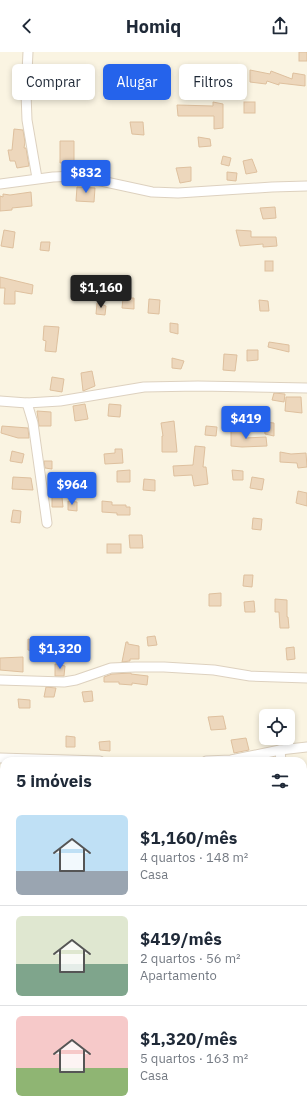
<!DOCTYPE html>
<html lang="pt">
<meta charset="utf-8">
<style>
body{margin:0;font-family:"IBM Plex Sans",sans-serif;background:#f6f6f7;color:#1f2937;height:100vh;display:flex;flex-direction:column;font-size:15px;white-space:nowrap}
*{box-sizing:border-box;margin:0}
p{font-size:13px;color:#747a83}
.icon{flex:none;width:22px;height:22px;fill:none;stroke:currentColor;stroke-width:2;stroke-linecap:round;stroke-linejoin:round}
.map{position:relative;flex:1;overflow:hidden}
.drawer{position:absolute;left:0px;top:705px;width:307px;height:356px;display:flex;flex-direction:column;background:#fff;border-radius:12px 12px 0 0;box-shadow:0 2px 6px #0003}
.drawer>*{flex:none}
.guide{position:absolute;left:12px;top:12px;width:283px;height:36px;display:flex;gap:8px}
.controls{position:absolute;left:259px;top:657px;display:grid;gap:8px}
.controls a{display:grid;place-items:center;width:36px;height:36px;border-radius:6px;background:#fff;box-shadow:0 2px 6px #0003;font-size:20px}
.price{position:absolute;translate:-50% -34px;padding:0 9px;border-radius:4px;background:#2563eb;color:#fff;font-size:13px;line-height:26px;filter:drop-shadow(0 1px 2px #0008)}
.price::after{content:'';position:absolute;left:50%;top:24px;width:12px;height:9px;margin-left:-6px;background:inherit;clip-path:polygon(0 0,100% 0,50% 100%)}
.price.selected{background:#222;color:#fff}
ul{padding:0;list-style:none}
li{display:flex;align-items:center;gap:12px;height:100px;padding:0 16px}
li+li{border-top:1px solid #e0e1e3}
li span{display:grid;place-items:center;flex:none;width:112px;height:80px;border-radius:6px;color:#555}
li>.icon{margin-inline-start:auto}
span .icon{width:48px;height:48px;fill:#fffc;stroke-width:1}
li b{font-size:17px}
h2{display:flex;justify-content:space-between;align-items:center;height:48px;padding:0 16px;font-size:17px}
.chip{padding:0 14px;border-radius:6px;background:#fff;box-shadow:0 2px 6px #0003;font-size:14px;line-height:36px}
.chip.selected{background:#2563eb;color:#fff}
header{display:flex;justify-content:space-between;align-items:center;height:52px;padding:0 16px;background:#fff;font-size:18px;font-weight:700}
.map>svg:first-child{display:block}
.building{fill:#edd7bc;stroke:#dec09e}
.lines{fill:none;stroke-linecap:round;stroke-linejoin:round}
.street-casing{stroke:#ddd1bf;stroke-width:11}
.primary-casing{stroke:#dcd8d4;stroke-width:16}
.street{stroke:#fff;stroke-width:9}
.primary{stroke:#f4e19f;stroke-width:14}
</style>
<header><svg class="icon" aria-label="back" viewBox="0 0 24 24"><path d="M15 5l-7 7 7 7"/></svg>Homiq<svg class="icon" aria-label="share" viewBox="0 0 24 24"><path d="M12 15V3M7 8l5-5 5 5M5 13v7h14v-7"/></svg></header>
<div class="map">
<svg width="307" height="1061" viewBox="0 0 307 1061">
<rect width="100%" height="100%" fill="#faf4e2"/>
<!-- building -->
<g class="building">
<rect x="299" y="0" width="8" height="9"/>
<polygon points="250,18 270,22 271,19 292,27 293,21 305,23 305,34 279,31 279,33 267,29 266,32 250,30"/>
<polygon points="243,30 243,37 229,38 228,31"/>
<polygon points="213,50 223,52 223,76 214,77 214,64 178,64 177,53 213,54"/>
<rect x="244" y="50" width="11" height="11"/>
<polygon points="130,70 143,70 144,83 132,82"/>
<polygon points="14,77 23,78 25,90 24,96 26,96 29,114 17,116 15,109 10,109 8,98 12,98"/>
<polygon points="198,85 210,87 211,94 199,95"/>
<polygon points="60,89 74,89 74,110 60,111"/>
<polygon points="223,104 231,106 229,114 221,112"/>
<polygon points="252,107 257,120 246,122 243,109"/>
<polygon points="191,115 191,129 180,131 176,116"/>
<polygon points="227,120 237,121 236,129 227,128"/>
<polygon points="77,135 95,136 94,150 76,149"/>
<polygon points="31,140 32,154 12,156 12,158 0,159 0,144 3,145 3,142 10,143"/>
<polygon points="275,155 276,166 263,167 260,156"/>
<polygon points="4,178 15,180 13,196 1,194"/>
<polygon points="236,178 251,179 251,185 276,185 277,194 263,195 263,192 240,194"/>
<polygon points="41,190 50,190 49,199 40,198"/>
<rect x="265" y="209" width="8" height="10"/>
<polygon points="0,225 33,233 32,242 15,239 15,252 4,252 5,236 0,236"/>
<rect x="72" y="237" width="10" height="11"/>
<polygon points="123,246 134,246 134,257 122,256"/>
<polygon points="149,247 160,248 159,262 148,261"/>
<polygon points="259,248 268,249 269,259 260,259"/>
<polygon points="97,251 106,254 105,263 96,262"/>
<polygon points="170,271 178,272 178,282 170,280"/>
<polygon points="44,274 59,275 56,300 45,299 46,289 43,288"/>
<polygon points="269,290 289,293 289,300 268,295"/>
<polygon points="247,298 258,298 258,308 247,309"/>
<polygon points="224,302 237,303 235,319 223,318"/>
<polygon points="172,306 184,309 181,317 172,316"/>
<polygon points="92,319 95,334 83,339 81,321"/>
<polygon points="52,325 64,327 62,340 50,338"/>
<polygon points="274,341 285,342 284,350 272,348"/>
<polygon points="286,345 301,345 302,361 285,359"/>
<polygon points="85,352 88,367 75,369 73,354"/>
<polygon points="109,352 121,353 120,365 108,364"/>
<polygon points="37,359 51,360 51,374 39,374"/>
<polygon points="174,369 177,400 162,400 162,384 163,384 161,371"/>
<polygon points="264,370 274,371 274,384 265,382"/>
<polygon points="2,374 28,376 29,386 18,386 1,381"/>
<polygon points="206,374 217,375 216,384 205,383"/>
<polygon points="231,377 245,380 245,386 266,385 267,394 242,395 231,394"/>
<polygon points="195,394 205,395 203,415 206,415 208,432 194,434 192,423 174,424 173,414 193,413"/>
<polygon points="115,397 122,397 123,411 105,412 104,402 115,401"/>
<polygon points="12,399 24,402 22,411 10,409"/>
<polygon points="280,400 291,402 306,401 307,415 298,416 297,411 280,410"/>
<polygon points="44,409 52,409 52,417 45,416"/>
<polygon points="130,418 130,430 117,430 117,419"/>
<polygon points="232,418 243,419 243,428 233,428"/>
<polygon points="13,425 31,426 33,438 12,437"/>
<polygon points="84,425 92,426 92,436 83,436"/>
<polygon points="252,425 264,427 262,438 250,436"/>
<polygon points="144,427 155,428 155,439 143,438"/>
<polygon points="298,439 307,441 307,454 296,451"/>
<polygon points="52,445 62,445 63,455 52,455"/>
<polygon points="68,449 77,450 77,459 68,458"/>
<polygon points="102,449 112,450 112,453 126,453 126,455 130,455 130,463 117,463 117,461 102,460"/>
<polygon points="13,458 21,459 20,471 11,470"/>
<polygon points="253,466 262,467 261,478 252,477"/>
<polygon points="129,483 142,483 143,496 130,496"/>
<rect x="107" y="492" width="14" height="9"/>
<polygon points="244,523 253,523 252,535 243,534"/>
<polygon points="221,541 221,554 209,554 209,542"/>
<polygon points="275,547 287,548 287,565 288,565 289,576 280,576 279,560 275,560"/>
<polygon points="254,549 255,560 245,560 244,550"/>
<polygon points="155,584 157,593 148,594 147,585"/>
<polygon points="28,587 38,590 38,600 28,598"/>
<polygon points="126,590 128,590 128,592 139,594 139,607 130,607 130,609 122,610"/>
<polygon points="294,595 295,607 287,608 286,596"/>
<polygon points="23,605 23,620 0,618 0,606"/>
<polygon points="55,612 65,614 64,624 55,624"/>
<polygon points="131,621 131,622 148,624 147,633 132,631 132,633 119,632 119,630 104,630 104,625 112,622"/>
<polygon points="46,635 56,636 54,645 44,645"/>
<polygon points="92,639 93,649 84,650 82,640"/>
<polygon points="18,647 30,648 30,656 19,656"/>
<polygon points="223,664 226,677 211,678 208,665"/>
<polygon points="66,684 75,685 75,695 66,695"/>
<polygon points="246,686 249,698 234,701 231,688"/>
<polygon points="110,689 110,699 100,698 99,690"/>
</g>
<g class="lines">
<defs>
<g id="street">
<polyline points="28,0 26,41 27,68 37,126"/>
<polyline points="0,132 53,125 78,124 152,140 178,141 272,135 307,134"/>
<polyline points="0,349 27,351 60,349 144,335 198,334 307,336"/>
<polyline points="27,351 33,371 47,471"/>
<polyline points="0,628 64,630 76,628 111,616 135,615 164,615 214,618 250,624 307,626"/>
<polyline points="280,698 281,709"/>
<polyline points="0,706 100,709"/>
<polyline points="206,709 231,708 280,698 307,695"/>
<polyline points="303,862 307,863"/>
<polyline points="303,963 307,964"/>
<polyline points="28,1061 29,1057"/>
</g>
<g id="primary">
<polyline points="303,1056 307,1056"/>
<polyline points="70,1061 258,1057"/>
</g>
</defs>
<!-- street casing -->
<use href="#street" class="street-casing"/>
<!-- primary casing -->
<use href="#primary" class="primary-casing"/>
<!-- street -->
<use href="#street" class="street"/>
<!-- primary -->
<use href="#primary" class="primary"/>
</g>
</svg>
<div class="controls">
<a><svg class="icon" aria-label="locate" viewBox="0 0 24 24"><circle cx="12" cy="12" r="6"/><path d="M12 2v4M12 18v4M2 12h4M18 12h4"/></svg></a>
</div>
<b class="price" style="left:86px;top:142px">$832</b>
<b class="price selected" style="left:101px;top:257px">$1,160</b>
<b class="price" style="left:246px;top:388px">$419</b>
<b class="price" style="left:72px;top:454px">$964</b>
<b class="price" style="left:60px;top:618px">$1,320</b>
<div class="guide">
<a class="chip">Comprar</a>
<a class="chip selected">Alugar</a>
<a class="chip">Filtros</a>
</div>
<section class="drawer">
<h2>5 imóveis<svg class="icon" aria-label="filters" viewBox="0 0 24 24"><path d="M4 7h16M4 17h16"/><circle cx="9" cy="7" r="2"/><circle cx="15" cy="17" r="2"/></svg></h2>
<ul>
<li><span style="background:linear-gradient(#bfe0f5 70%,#9aa5b1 0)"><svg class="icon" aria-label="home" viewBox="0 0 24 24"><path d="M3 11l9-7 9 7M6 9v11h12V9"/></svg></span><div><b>$1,160/mês</b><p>4 quartos · 148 m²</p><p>Casa</p></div></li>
<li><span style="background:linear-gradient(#dfe7d0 60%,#7fa58c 0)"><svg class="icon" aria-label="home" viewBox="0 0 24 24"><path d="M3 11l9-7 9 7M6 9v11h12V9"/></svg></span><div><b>$419/mês</b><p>2 quartos · 56 m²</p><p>Apartamento</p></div></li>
<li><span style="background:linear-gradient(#f6c9c9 65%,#8fb573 0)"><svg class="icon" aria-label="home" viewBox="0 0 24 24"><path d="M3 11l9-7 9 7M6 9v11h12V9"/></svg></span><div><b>$1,320/mês</b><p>5 quartos · 163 m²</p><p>Casa</p></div></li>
</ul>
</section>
</div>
